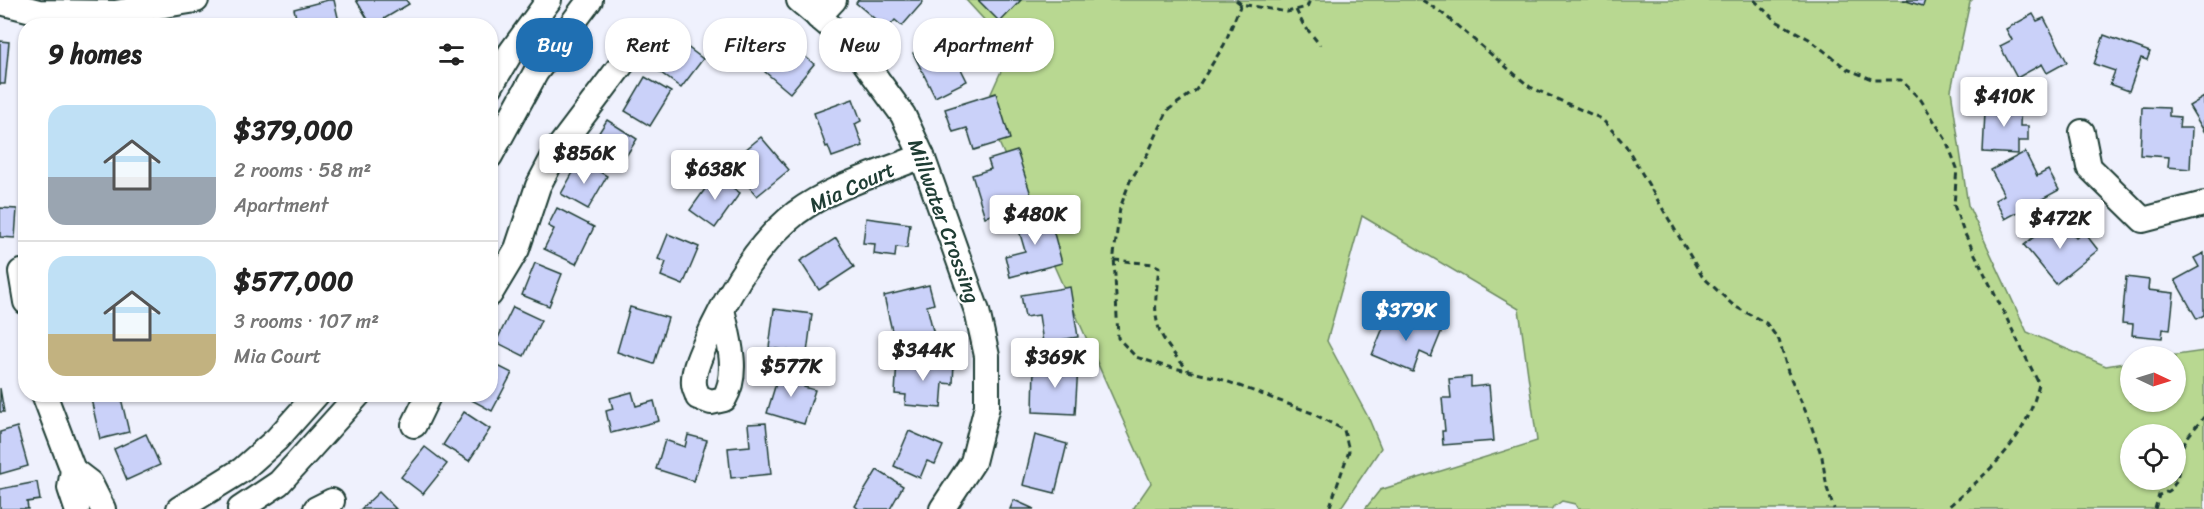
<!DOCTYPE html>
<meta charset="utf-8">
<style>
body{margin:0;font-family:Sriracha,sans-serif;background:#f6f6f6;color:#222;height:100vh;display:flex;flex-direction:column;font-size:22px;white-space:nowrap}
*{box-sizing:border-box;margin:0}
p{font-size:20px;color:#767676}
.icon{flex:none;width:33px;height:33px;fill:none;stroke:currentColor;stroke-width:2;stroke-linecap:round;stroke-linejoin:round}
.map{position:relative;flex:1;overflow:hidden}
.details{position:absolute;left:18px;top:18px;width:480px;height:384px;display:flex;flex-direction:column;background:#fff;border-radius:24px;box-shadow:0 2px 4px #0004}
.details>*{flex:none}
.banner{position:absolute;left:516px;top:18px;width:570px;height:54px;display:flex;gap:12px}
.needle{width:39px;rotate:94deg}
.fabs{position:absolute;left:2120px;top:346px;display:grid;gap:12px}
.fabs a{display:grid;place-items:center;width:66px;height:66px;border-radius:50%;background:#fff;box-shadow:0 2px 4px #0004;font-size:30px}
.price{position:absolute;translate:-50% -51px;padding:0 14px;border-radius:6px;background:#fff;color:#222;font-size:20px;line-height:39px;filter:drop-shadow(0 2px 3px #0008)}
.price::after{content:'';position:absolute;left:50%;top:36px;width:18px;height:14px;margin-left:-9px;background:inherit;clip-path:polygon(0 0,100% 0,50% 100%)}
.price.on{background:#1f6fb2;color:#fff}
ul{padding:0;list-style:none}
li{display:flex;align-items:center;gap:18px;height:150px;padding:0 30px}
li+li{border-top:2px solid #e0e0e0}
li span{display:grid;place-items:center;flex:none;width:168px;height:120px;border-radius:18px;color:#555}
li>.icon{margin-inline-start:auto}
span .icon{width:72px;height:72px;fill:#fffc;stroke-width:1}
li b{font-size:26px}
h2{display:flex;justify-content:space-between;align-items:center;height:72px;padding:0 30px;font-size:26px}
.tag{padding:0 21px;border-radius:24px;background:#fff;box-shadow:0 2px 4px #0004;font-size:21px;line-height:54px}
.tag.on{background:#1f6fb2;color:#fff}
.map>svg:first-child{display:block}
.green{fill:#b8d891;stroke:#6c8a62;stroke-width:1.5;fill-rule:evenodd}
.building{fill:#cad1f9;stroke:#1f3d34;stroke-width:1.5}
.lines{fill:none;stroke-linecap:round;stroke-linejoin:round}
.minor-casing{stroke:#1f3d34;stroke-width:28}
.path{stroke:#1f3d34;stroke-width:3;stroke-dasharray:6 4.5;stroke-linecap:butt}
.minor{stroke:#fff;stroke-width:24}
.labels{text-anchor:middle;dominant-baseline:central;stroke-width:4.5;stroke-linejoin:round;paint-order:stroke}
.street-label{font-size:21px;fill:#1f3d34;stroke:#fff}
</style>
<div class="map">
<svg width="2204" height="509" viewBox="0 0 2204 509">
<rect width="100%" height="100%" fill="#eff1fd"/>
<filter id="ink" filterUnits="userSpaceOnUse"><feTurbulence type="fractalNoise" baseFrequency=".0167" numOctaves="2"/><feDisplacementMap in="SourceGraphic" scale="12" xChannelSelector="R" yChannelSelector="G"/><feConvolveMatrix kernelMatrix="1 2 1 2 8 2 1 2 1" color-interpolation-filters="sRGB"/></filter>
<g filter="url(#ink)">
<!-- green -->
<path class="green" d="M966 0H1972L1970 2 1951 90 1968 205 2027 332 2106 366 2130 362V402H2175V357H2162L2204 351V509H1578L1575 504 1562 501 1551 509H1365L1380 490 1537 441 1519 309 1362 216 1327 341 1369 419 1381 448 1340 509H1133L1151 483 984 109 1011 49ZM2130 435H2175V480H2130Z"/>
<!-- building -->
<g class="building">
<polygon points="328,0 334,0 340,26 298,26 294,9"/>
<polygon points="356,0 406,0 409,4 372,26"/>
<polygon points="858,0 920,0 923,2 902,26 895,20 887,29 856,3"/>
<polygon points="978,0 1021,0 1000,22"/>
<polygon points="1903,0 1925,0 1923,6"/>
<polygon points="2033,14 2037,21 2044,18 2067,62 2047,73 2042,64 2017,78 2000,46 2012,40 2006,29"/>
<polygon points="273,20 274,26 252,26"/>
<polygon points="2104,35 2150,52 2147,60 2141,58 2129,91 2110,84 2115,71 2094,64"/>
<polygon points="942,38 946,47 949,45 967,81 935,97 913,53"/>
<polygon points="678,40 703,59 681,88 656,69"/>
<polygon points="0,41 9,42 5,84 0,84"/>
<polygon points="789,43 814,64 790,93 765,72"/>
<polygon points="645,77 671,92 650,126 625,111"/>
<polygon points="996,93 1010,139 974,150 967,128 953,132 945,109"/>
<polygon points="2204,97 2204,131 2189,106"/>
<polygon points="853,99 861,121 855,124 863,146 832,157 828,146 826,147 814,113"/>
<polygon points="1992,100 2021,101 2020,126 2028,126 2028,141 2018,141 2018,154 1983,152 1985,112 1991,112"/>
<polygon points="2142,107 2169,108 2169,116 2180,117 2179,128 2192,128 2190,169 2168,167 2169,157 2140,155"/>
<polygon points="607,120 637,139 619,167 589,148"/>
<polygon points="761,137 789,170 757,196 729,163"/>
<polygon points="1017,151 1033,201 985,217 972,175 991,169 988,160"/>
<polygon points="2025,152 2037,176 2048,170 2059,190 2005,219 1995,200 2004,195 1991,170"/>
<polygon points="580,160 607,176 588,209 561,194"/>
<polygon points="715,175 740,193 715,228 690,210"/>
<polygon points="0,208 17,209 15,238 0,237"/>
<polygon points="557,208 594,227 576,264 544,249 554,229 548,226"/>
<polygon points="1048,211 1062,263 1010,277 1005,256 1025,251 1016,220"/>
<polygon points="2058,217 2076,238 2084,232 2098,250 2056,284 2024,245"/>
<polygon points="866,218 910,224 907,248 896,247 895,257 874,254 875,244 863,243"/>
<polygon points="668,234 699,247 683,285 661,276 666,262 658,259"/>
<polygon points="836,238 854,267 819,290 800,261"/>
<polygon points="2204,253 2204,315 2197,319 2175,280 2199,267 2194,258"/>
<polygon points="535,263 562,274 549,306 522,295"/>
<polygon points="2126,277 2149,280 2148,290 2174,293 2170,330 2163,329 2162,338 2132,335 2133,324 2122,323"/>
<polygon points="929,285 934,304 927,306 934,335 895,344 884,296"/>
<polygon points="1070,287 1078,337 1043,343 1039,315 1025,317 1021,295"/>
<polygon points="513,307 541,320 524,356 496,342"/>
<polygon points="630,307 668,318 654,364 617,352"/>
<polygon points="774,309 812,314 807,353 769,348"/>
<polygon points="1403,314 1442,330 1431,357 1420,352 1413,372 1372,355 1387,318 1399,322"/>
<polygon points="897,360 954,363 953,384 943,383 941,408 905,405 906,395 895,394"/>
<polygon points="490,362 512,373 492,411 466,397 468,394 490,394"/>
<polygon points="1034,364 1078,367 1075,414 1033,412"/>
<polygon points="780,370 806,378 804,387 815,390 804,424 767,413"/>
<polygon points="1471,377 1471,387 1489,385 1494,441 1443,445 1442,431 1445,431 1442,398 1451,398 1449,379"/>
<polygon points="0,388 4,412 0,412"/>
<polygon points="632,392 636,406 654,401 659,421 611,433 606,411 613,409 610,398"/>
<polygon points="111,394 120,394 129,432 100,439 91,399"/>
<polygon points="464,412 490,429 469,461 443,445"/>
<polygon points="766,423 771,474 731,478 728,448 750,446 748,424"/>
<polygon points="17,427 28,466 0,474 0,432"/>
<polygon points="909,431 943,446 935,464 927,461 920,478 894,466"/>
<polygon points="146,434 160,465 127,480 114,449"/>
<polygon points="688,435 707,440 694,481 656,469 665,440 685,447"/>
<polygon points="1035,435 1067,444 1055,493 1023,485"/>
<polygon points="425,447 447,464 423,494 401,477"/>
<polygon points="877,470 903,486 890,509 859,509 855,506"/>
<polygon points="37,482 40,500 27,502 28,509 0,509 0,489"/>
<polygon points="379,492 396,509 361,509"/>
<polygon points="1014,500 1034,509 1010,509"/>
</g>
<g class="lines">
<defs>
<g id="minor">
<polyline points="799,0 852,45 903,115 922,156 977,311 987,356 987,406 973,462 942,509"/>
<polyline points="0,2 39,12 115,13 196,0"/>
<polyline points="818,17 834,0"/>
<polyline points="490,87 511,52 549,0"/>
<polyline points="2082,132 2089,167 2143,220 2204,204"/>
<polyline points="490,156 536,72 590,0"/>
<polyline points="21,272 26,302"/>
<polyline points="490,294 517,249 538,186 557,150 634,48"/>
<path d="M722 309C728 338 740 372 724 399L711 402 698 397C697 393 694 388 694 384 692 368 707 341 713 327 734 284 758 243 796 213 832 186 881 173 922 156"/>
<polyline points="44,394 73,470"/>
<polyline points="414,425 429,394"/>
<polyline points="77,509 70,488 73,470 90,483 103,509"/>
<polyline points="179,509 242,470 277,439 317,394"/>
<polyline points="240,509 279,483 359,394"/>
<polyline points="316,509 332,501"/>
</g>
</defs>
<!-- minor casing -->
<use href="#minor" class="minor-casing"/>
<!-- path -->
<g class="path">
<polyline points="1236,0 1241,4 1287,12 1307,7 1310,0"/>
<polyline points="1422,0 1442,13 1530,87 1602,119 1626,146 1702,276 1734,306 1766,323 1779,340 1788,372 1809,419 1822,457 1827,488 1834,509"/>
<path d="M1754 0 1776 21 1809 39 1847 69 1874 80H1901L1921 100 1946 140 1957 168 1954 205 1963 230 2039 384C2025 443 1989 471 1946 509"/>
<polyline points="1241,4 1224,45 1196,90 1168,110 1148,153 1130,181 1120,208 1114,255 1118,338 1136,357 1161,365 1218,378 1312,413 1344,430 1349,451 1329,509"/>
<polyline points="1296,10 1303,24 1320,45"/>
<path d="M1114 260 1153 264 1159 267C1153 319 1151 330 1188 370"/>
<path d="M2155 509 2159 495C2184 488 2176 466 2182 448 2185 438 2197 426 2204 417"/>
</g>
<!-- minor -->
<use href="#minor" class="minor"/>
</g>
</g>
<g class="labels">
<!-- street labels -->
<g class="street-label">
<text transform="translate(852 187) rotate(-25)">Mia Court</text>
<text transform="translate(944 221) rotate(70)">Millwater Crossing</text>
</g>
</g>
</svg>
<div class="fabs">
<a><svg class="needle" viewBox="-14 -14 28 28"><path d="M0-13l5 13h-10z" fill="#e53935"/><path d="M0 13l5-13h-10z" fill="#767676"/></svg></a>
<a><svg class="icon" aria-label="locate" viewBox="0 0 24 24"><circle cx="12" cy="12" r="6"/><path d="M12 2v4M12 18v4M2 12h4M18 12h4"/></svg></a>
</div>
<b class="price" style="left:2004px;top:128px">$410K</b>
<b class="price" style="left:584px;top:185px">$856K</b>
<b class="price" style="left:715px;top:201px">$638K</b>
<b class="price" style="left:1035px;top:246px">$480K</b>
<b class="price" style="left:2060px;top:250px">$472K</b>
<b class="price on" style="left:1406px;top:342px">$379K</b>
<b class="price" style="left:923px;top:382px">$344K</b>
<b class="price" style="left:1055px;top:389px">$369K</b>
<b class="price" style="left:791px;top:398px">$577K</b>
<div class="banner">
<a class="tag on">Buy</a>
<a class="tag">Rent</a>
<a class="tag">Filters</a>
<a class="tag">New</a>
<a class="tag">Apartment</a>
</div>
<section class="details">
<h2>9 homes<svg class="icon" aria-label="filters" viewBox="0 0 24 24"><path d="M4 7h16M4 17h16"/><circle cx="9" cy="7" r="2"/><circle cx="15" cy="17" r="2"/></svg></h2>
<ul>
<li><span style="background:linear-gradient(#bfe0f5 60%,#9aa5b1 0)"><svg class="icon" aria-label="home" viewBox="0 0 24 24"><path d="M3 11l9-7 9 7M6 9v11h12V9"/></svg></span><div><b>$379,000</b><p>2 rooms · 58 m²</p><p>Apartment</p></div></li>
<li><span style="background:linear-gradient(#bfe0f5 65%,#c2b280 0)"><svg class="icon" aria-label="home" viewBox="0 0 24 24"><path d="M3 11l9-7 9 7M6 9v11h12V9"/></svg></span><div><b>$577,000</b><p>3 rooms · 107 m²</p><p>Mia Court</p></div></li>
</ul>
</section>
</div>
